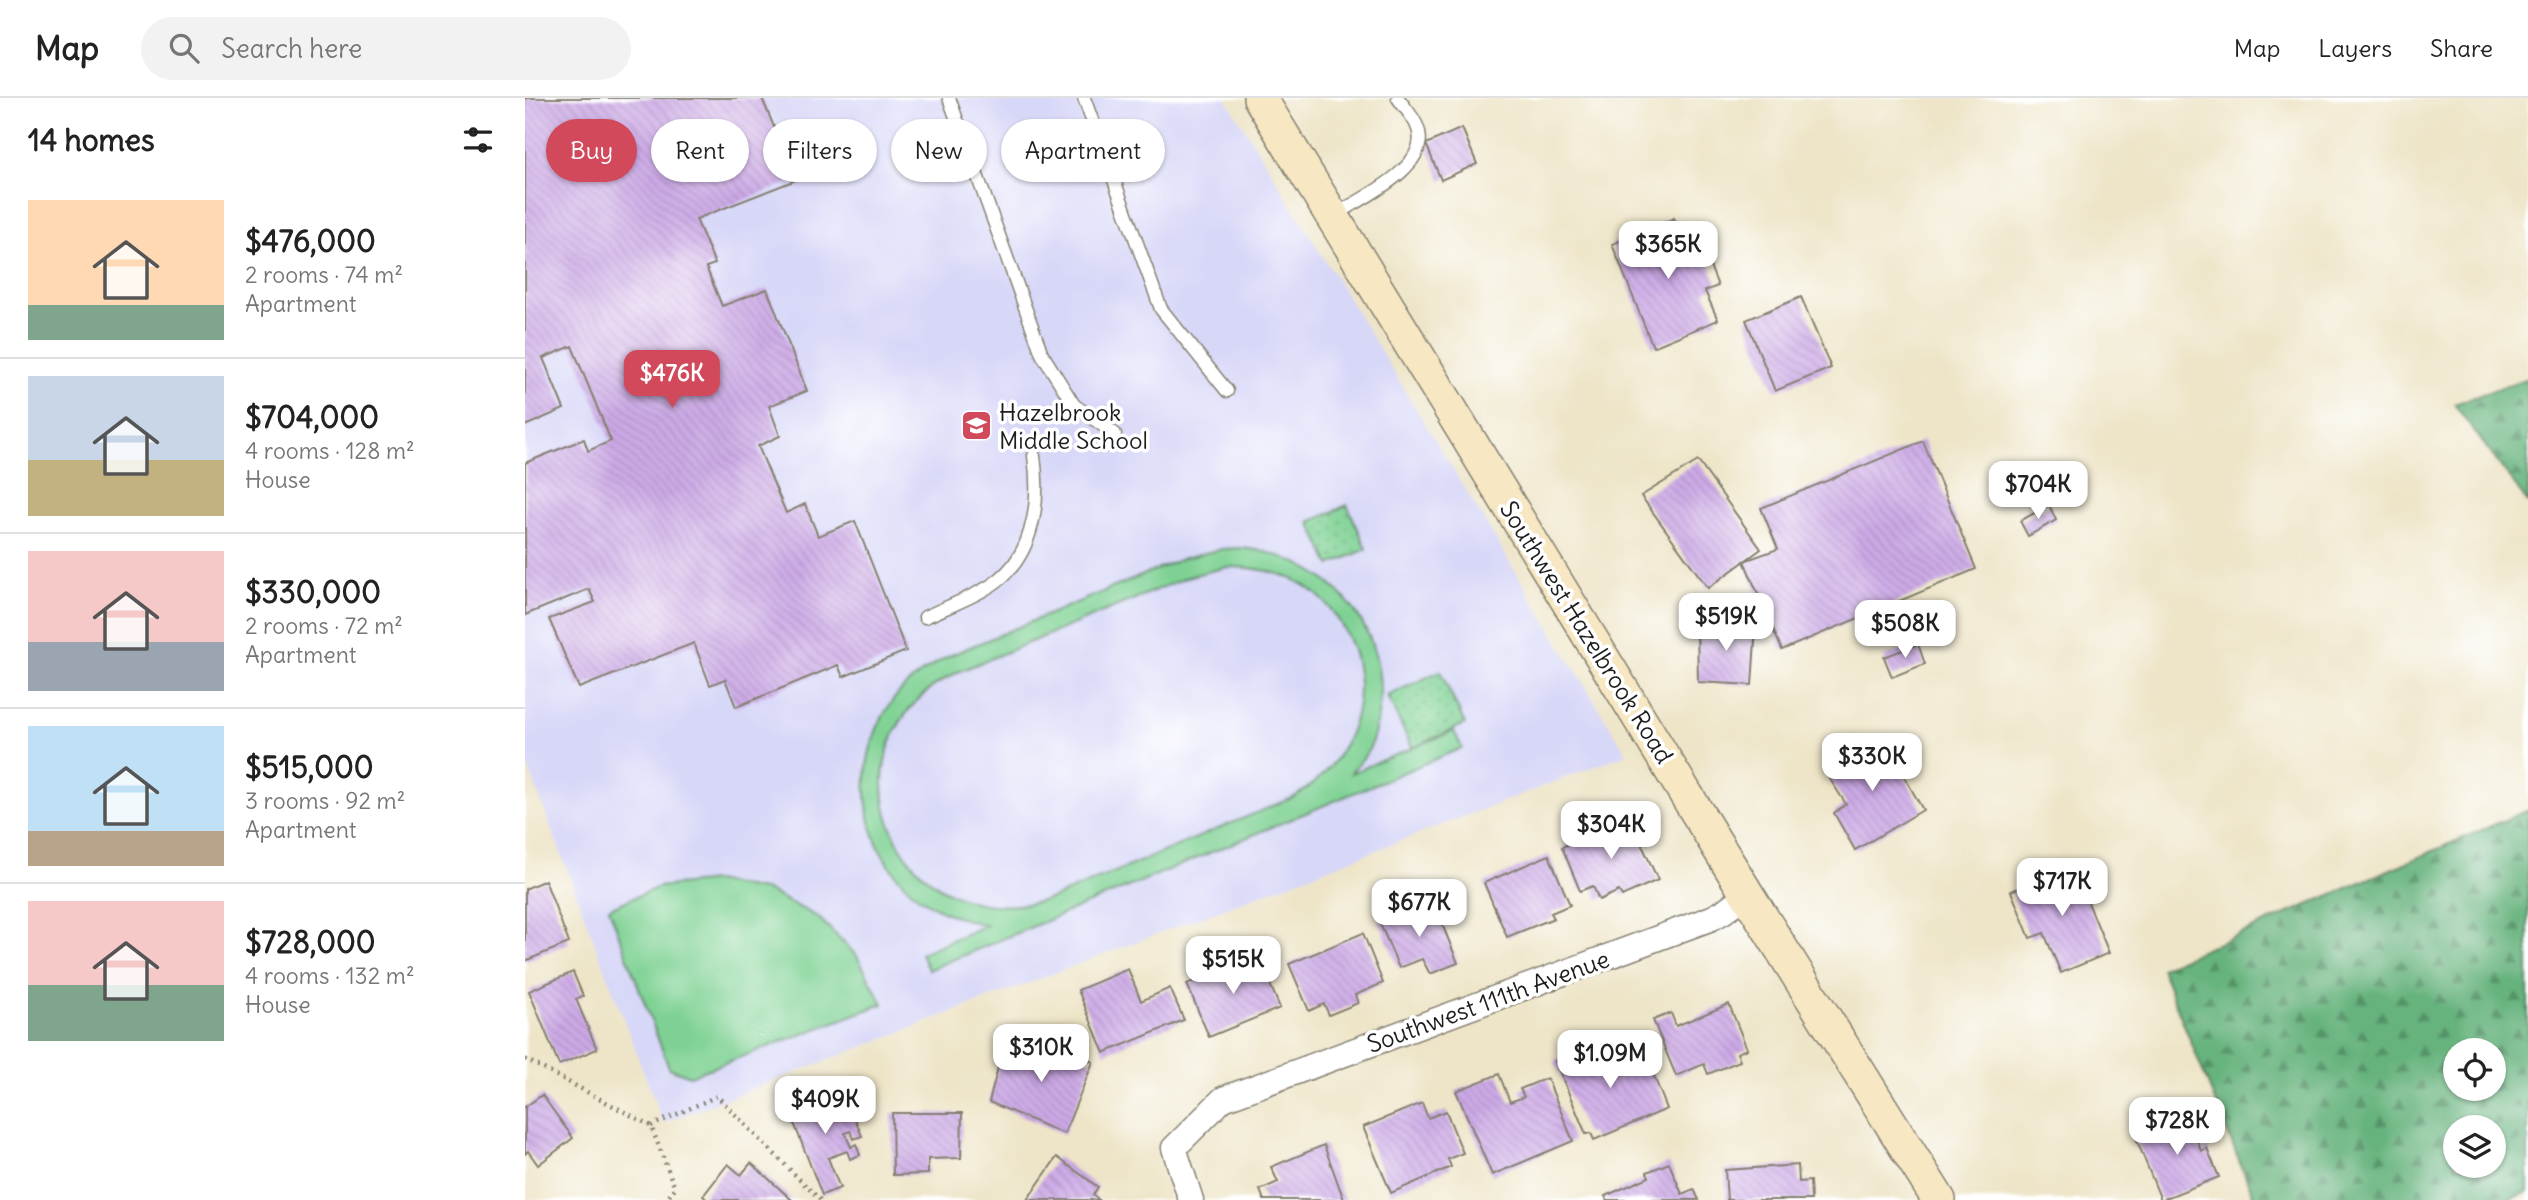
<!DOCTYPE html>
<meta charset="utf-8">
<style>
body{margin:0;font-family:Delius,sans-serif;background:#f2f2f2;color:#222;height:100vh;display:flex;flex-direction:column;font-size:26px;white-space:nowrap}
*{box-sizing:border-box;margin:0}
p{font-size:23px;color:#767676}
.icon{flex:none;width:38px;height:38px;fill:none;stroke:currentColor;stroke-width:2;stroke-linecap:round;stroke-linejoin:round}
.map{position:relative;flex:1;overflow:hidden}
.sheet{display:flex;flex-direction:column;background:#fff;width:525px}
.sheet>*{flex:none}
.banner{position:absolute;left:21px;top:21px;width:665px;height:63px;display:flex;gap:14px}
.fabs{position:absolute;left:1918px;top:940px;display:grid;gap:14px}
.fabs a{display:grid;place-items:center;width:63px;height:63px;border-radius:50%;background:#fff;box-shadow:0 2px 5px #0004;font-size:35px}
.price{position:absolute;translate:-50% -60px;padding:0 16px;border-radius:14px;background:#fff;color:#222;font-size:23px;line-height:46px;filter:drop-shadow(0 2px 4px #0008)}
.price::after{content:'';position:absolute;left:50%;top:42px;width:21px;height:16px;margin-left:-10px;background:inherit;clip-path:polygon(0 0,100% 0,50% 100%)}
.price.current{background:#d1495b;color:#fff}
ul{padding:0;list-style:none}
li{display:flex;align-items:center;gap:21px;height:175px;padding:0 28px}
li+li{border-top:2px solid #e0e0e0}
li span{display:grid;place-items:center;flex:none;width:196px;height:140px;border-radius:0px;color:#555}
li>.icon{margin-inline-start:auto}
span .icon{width:84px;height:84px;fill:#fffc;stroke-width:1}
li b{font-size:30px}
h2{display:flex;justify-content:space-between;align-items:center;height:84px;padding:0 28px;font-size:30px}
.chip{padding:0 24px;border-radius:32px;background:#fff;box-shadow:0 2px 5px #0004;font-size:24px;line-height:63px}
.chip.current{background:#d1495b;color:#fff}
header{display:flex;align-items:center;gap:42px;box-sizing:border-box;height:98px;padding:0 35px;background:#fff;border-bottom:2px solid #e0e0e0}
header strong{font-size:33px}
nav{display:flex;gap:38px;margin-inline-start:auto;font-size:24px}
.search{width:490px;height:63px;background:#f2f2f2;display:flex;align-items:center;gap:18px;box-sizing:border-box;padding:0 24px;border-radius:38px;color:#767676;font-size:26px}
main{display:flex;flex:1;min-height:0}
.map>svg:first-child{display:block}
.built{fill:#d7d7f8}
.grass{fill:#7ed193;stroke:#4d7658;stroke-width:2;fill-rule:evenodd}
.forest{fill:url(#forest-firs);stroke:#41684c;stroke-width:2;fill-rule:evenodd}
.park{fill:url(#park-dots);stroke:#4d7658;stroke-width:2}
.building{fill:url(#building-back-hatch)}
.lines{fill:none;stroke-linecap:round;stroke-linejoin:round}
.lane-casing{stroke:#858072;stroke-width:15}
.street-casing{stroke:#858072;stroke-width:27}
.secondary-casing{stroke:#858072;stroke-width:36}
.path{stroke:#858072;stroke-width:4.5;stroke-dasharray:2 5;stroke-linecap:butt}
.lane{stroke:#fff;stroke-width:12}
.street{stroke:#fff;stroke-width:24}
.secondary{stroke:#f7e8c3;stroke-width:33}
.labels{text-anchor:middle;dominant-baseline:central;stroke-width:7;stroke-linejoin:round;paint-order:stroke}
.poi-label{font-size:24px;fill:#1c1c1c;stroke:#fff;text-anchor:start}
.street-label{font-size:24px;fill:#1c1c1c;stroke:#fff}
</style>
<header>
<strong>Map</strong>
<div class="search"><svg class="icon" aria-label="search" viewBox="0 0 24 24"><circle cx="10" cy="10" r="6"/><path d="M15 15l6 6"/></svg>Search here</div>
<nav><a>Map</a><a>Layers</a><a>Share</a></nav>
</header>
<main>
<section class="sheet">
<h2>14 homes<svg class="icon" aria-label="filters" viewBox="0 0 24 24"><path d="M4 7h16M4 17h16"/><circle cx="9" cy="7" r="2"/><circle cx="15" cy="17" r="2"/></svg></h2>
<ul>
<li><span style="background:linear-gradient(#ffd9b3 75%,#7fa58c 0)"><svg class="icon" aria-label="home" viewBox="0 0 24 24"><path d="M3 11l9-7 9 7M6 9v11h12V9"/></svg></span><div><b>$476,000</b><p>2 rooms · 74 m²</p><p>Apartment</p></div></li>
<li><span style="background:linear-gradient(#c9d6e8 60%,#c2b280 0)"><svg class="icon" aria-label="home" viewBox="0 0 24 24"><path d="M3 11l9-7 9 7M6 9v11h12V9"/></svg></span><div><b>$704,000</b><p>4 rooms · 128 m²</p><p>House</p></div></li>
<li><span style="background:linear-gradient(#f6c9c9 65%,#9aa5b1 0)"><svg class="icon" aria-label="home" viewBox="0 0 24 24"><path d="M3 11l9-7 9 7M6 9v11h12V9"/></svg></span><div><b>$330,000</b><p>2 rooms · 72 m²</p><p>Apartment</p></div></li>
<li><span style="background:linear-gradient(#bfe0f5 75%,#b9a48a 0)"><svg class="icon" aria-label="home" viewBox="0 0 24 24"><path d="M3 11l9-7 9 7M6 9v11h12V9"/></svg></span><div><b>$515,000</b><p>3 rooms · 92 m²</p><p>Apartment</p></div></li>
<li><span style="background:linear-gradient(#f6c9c9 60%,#7fa58c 0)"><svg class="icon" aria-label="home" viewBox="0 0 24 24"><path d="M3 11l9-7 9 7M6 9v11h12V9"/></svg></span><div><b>$728,000</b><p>4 rooms · 132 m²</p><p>House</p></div></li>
</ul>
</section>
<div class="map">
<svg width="2003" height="1102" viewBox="0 0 2003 1102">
<defs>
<pattern id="forest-firs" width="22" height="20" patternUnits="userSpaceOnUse" patternTransform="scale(1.75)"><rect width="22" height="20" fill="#66b37d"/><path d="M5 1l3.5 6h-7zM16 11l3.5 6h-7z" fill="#539166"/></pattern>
<pattern id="park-dots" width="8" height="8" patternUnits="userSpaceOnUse" patternTransform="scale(1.75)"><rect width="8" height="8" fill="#7ed193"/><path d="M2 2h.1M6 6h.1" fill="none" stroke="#6cb37e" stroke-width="1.8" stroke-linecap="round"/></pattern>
<pattern id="building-back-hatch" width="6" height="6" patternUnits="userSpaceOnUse" patternTransform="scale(1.75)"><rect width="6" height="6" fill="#cca9e6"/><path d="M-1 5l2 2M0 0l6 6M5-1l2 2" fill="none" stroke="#af91c5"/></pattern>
</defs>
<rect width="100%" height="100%" fill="#fff"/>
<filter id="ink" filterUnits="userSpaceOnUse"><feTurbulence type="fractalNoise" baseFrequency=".0143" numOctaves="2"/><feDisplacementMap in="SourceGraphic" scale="14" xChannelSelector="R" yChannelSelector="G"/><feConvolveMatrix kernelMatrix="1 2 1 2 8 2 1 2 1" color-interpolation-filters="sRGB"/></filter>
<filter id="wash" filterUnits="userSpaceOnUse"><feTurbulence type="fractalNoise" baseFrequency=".00686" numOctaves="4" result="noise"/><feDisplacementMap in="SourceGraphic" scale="28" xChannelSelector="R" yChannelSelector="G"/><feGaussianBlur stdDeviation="1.57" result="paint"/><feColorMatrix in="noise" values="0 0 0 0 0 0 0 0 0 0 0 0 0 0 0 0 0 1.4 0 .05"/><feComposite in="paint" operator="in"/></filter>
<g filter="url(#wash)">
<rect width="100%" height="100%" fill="#eee5c8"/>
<!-- built -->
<polygon class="built" points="0,0 701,0 1102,656 138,1025 0,661"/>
<!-- grass -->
<g class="grass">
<path d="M717 450C819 461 880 551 845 649 841 659 831 667 826 675L929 633 937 650 403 872 396 855 461 827C442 822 424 818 406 807 335 766 321 667 368 602 383 582 404 569 426 557L659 460 697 451ZM702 469C728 469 755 473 779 487 795 497 809 513 818 530 853 591 828 665 769 699L528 800C368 849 290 643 433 574L665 478Z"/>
<polygon points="189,783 243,793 293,819 332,858 358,906 165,978 144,970 84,810 134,789"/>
</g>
<!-- forest -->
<g class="forest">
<polygon points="2003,280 2003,405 1929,306"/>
<path d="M2003 712V1094L1983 1102H1730L1636 870ZM1930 952H1969V990H1930ZM1930 1029H1969V1068H1930Z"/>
</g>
<!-- park -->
<g class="park">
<polygon points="822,407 842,451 805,467 785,424"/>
<polygon points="915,573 940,626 887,650 862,598"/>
</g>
<g id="blocks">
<!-- building -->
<g class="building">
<polygon points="0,0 237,0 271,82 171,121 190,166 181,169 197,208 242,191 282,293 244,308 255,338 233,348 261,415 280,406 293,438 330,423 381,553 318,579 313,567 211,609 200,581 185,587 169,545 54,590 24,521 70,504 64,491 0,517 0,365 59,341 63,353 86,343 47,248 18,260 39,311 0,328"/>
<polygon points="937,30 952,66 916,82 901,46"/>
<polygon points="1149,120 1161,148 1175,143 1193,188 1180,193 1193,222 1128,249 1087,146"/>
<polygon points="1276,199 1306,270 1250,293 1221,222"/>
<polygon points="1398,343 1451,471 1257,552 1219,463 1253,451 1236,410"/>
<polygon points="1173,363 1236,451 1183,490 1116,398"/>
<polygon points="1524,407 1531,422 1503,438 1495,423"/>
<polygon points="1172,524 1231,527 1227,587 1173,584"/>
<polygon points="1393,546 1400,566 1367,579 1359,559"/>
<polygon points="1357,639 1398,712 1330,752 1309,715 1321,706 1299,672"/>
<polygon points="1105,721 1133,782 1097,798 1094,793 1074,802 1068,788 1055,793 1037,749"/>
<polygon points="1024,757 1045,807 1026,815 1029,820 982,839 959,785"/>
<polygon points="1548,768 1584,855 1536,875 1519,835 1505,840 1486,793"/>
<polygon points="20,782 44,845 0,863 0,791"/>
<polygon points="908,804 933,865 905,876 897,861 874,870 854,823"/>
<polygon points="838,835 858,885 830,897 833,905 804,917 799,906 784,913 764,866"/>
<polygon points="733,857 755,910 684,939 662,886"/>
<polygon points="603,871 616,903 645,890 659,922 579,955 553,892"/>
<polygon points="48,874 58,898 51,901 72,951 34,967 4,893"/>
<polygon points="1204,906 1222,951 1212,955 1215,963 1183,976 1179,966 1151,978 1128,922 1146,915 1151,928"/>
<polygon points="506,936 568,964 539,1036 464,1004 477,954 495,964"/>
<polygon points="1073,942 1085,968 1119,953 1142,1011 1069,1042 1066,1035 1061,1036 1030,963 1056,952"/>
<polygon points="974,976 985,1004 999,999 995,991 1022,980 1048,1043 967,1077 931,993"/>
<polygon points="17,997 48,1040 13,1067 3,1053 0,1056 0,1009"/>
<polygon points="286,997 291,1010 320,998 337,1038 329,1041 325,1033 320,1035 326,1049 331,1046 335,1057 325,1061 322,1053 303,1060 315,1090 297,1097 262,1007"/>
<polygon points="897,1005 903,1020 921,1013 938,1055 923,1061 926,1069 866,1095 838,1029"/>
<polygon points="367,1015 437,1015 436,1060 403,1061 403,1076 368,1077"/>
<polygon points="1671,1015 1680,1036 1671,1039 1676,1053 1682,1050 1694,1079 1636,1102 1611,1040"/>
<polygon points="799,1047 819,1102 739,1102 735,1092 753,1084 746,1069"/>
<polygon points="532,1059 573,1089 568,1097 574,1102 502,1102"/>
<polygon points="226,1065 267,1102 182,1102 178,1098 203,1066 216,1077"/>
<polygon points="1144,1065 1157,1096 1169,1091 1174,1102 1082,1102 1080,1098 1124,1079 1122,1074"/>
<polygon points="1273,1067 1274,1084 1285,1083 1286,1102 1202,1102 1200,1072"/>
</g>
</g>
</g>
<g filter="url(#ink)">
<use href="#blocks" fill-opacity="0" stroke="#858072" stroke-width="2"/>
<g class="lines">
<defs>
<g id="lane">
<polyline points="424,0 517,256 549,307 590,336"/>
<polyline points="559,0 636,211 702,293"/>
<path d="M808 118C835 101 910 68 892 28 888 18 879 9 873 0"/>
<path d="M400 519C420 510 441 502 460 491 508 465 516 407 509 358"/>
</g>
<polyline id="street" points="666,1102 649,1050 698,1001 1187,820 1198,814 1222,796"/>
<polyline id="secondary" points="735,0 1222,796 1414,1102"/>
</defs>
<!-- lane casing -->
<use href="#lane" class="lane-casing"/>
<!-- street casing -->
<use href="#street" class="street-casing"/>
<!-- secondary casing -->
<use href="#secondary" class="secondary-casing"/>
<!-- path -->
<g class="path">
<polyline points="0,961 126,1028 150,1090 141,1102"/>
<polyline points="126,1028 192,998 295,1102"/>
</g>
<!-- lane -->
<use href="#lane" class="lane"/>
<!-- street -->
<use href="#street" class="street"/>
<!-- secondary -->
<use href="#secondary" class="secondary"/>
</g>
</g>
<!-- icons -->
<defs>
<symbol id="school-square" viewBox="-11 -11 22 22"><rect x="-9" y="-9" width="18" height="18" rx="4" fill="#d1495b" stroke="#fff"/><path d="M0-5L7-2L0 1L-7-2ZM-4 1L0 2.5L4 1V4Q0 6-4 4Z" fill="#fff"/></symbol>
</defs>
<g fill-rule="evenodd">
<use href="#school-square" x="434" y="310" width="35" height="35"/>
</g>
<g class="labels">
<!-- poi labels -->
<g class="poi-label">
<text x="474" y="314">Hazelbrook<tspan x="474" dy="28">Middle School</tspan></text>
</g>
<!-- street labels -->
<g class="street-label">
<text transform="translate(1062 534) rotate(58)">Southwest Hazelbrook Road</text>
<text transform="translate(963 903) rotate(-20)">Southwest 111th Avenue</text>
</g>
</g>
</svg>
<div class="fabs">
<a><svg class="icon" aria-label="locate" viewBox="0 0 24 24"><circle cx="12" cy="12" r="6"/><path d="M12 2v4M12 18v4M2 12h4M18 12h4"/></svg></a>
<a><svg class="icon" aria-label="layers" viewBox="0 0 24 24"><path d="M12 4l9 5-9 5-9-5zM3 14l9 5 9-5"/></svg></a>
</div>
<b class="price" style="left:1143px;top:183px">$365K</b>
<b class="price current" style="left:147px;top:312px">$476K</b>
<b class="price" style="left:1513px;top:423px">$704K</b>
<b class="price" style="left:1201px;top:555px">$519K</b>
<b class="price" style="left:1380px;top:562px">$508K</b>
<b class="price" style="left:1347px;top:695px">$330K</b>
<b class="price" style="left:1086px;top:763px">$304K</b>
<b class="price" style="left:1537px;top:820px">$717K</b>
<b class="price" style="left:894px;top:841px">$677K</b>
<b class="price" style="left:708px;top:898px">$515K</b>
<b class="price" style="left:516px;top:986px">$310K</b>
<b class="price" style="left:1085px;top:992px">$1.09M</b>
<b class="price" style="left:300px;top:1038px">$409K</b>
<b class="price" style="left:1652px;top:1059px">$728K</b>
<div class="banner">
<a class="chip current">Buy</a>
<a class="chip">Rent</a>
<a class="chip">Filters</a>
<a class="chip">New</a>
<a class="chip">Apartment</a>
</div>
</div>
</main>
